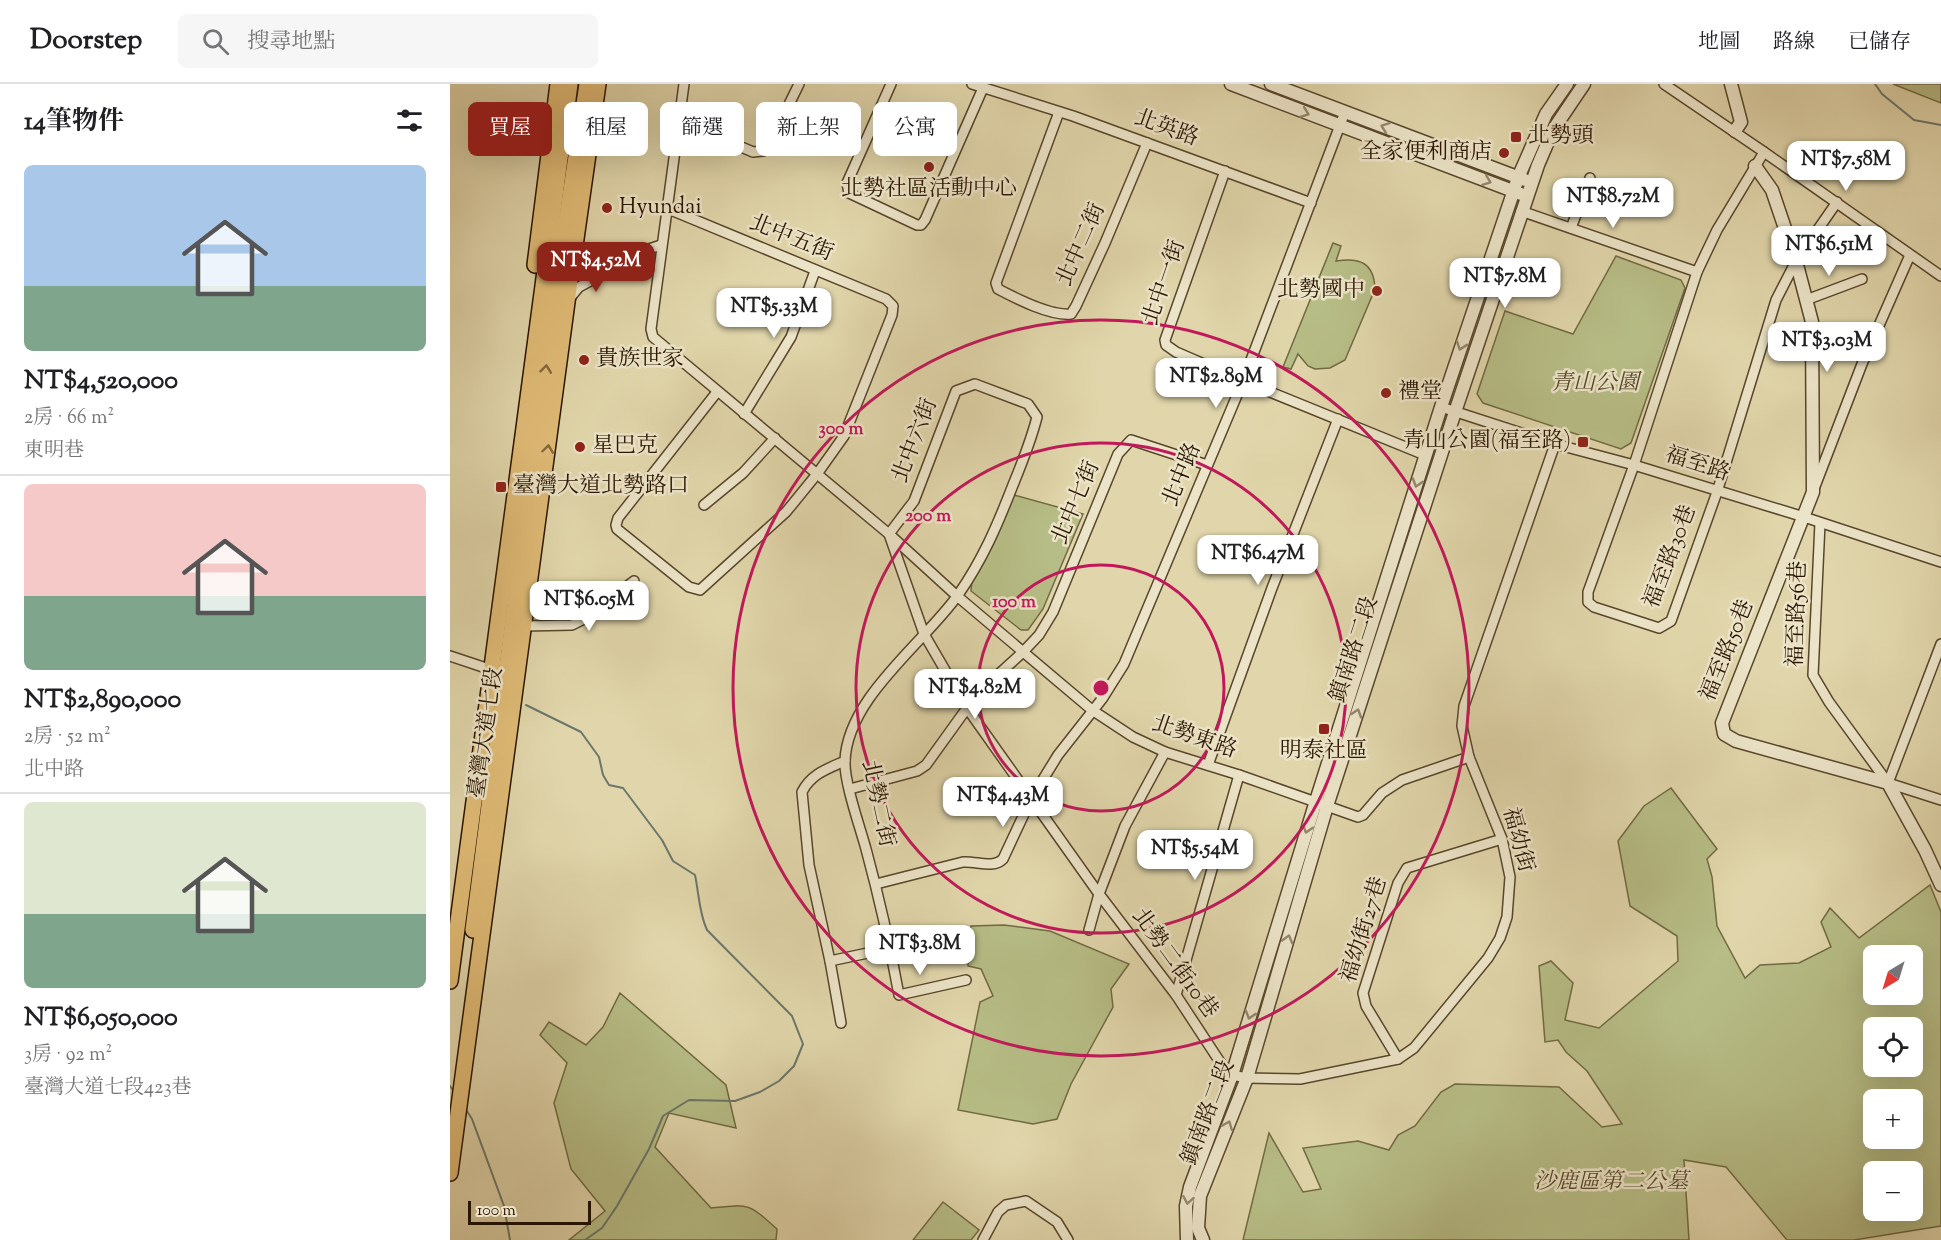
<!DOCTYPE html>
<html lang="zh-TW">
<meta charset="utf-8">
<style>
body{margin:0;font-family:"Sorts Mill Goudy","Noto Serif TC",serif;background:#f6f6f6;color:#202124;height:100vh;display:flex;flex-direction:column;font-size:22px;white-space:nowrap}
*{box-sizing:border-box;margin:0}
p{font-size:20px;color:#757577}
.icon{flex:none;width:33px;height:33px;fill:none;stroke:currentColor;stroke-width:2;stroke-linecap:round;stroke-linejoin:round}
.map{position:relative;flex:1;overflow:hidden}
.details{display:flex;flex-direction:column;background:#fff;width:450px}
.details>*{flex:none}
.banner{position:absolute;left:18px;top:18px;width:570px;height:54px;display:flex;gap:12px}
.needle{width:39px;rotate:218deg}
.fabs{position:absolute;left:1413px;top:861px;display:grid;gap:12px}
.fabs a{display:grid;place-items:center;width:60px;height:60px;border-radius:9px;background:#fff;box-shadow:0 6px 24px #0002;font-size:30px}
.scale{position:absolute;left:18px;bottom:15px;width:123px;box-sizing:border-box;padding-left:6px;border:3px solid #2b1600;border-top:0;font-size:16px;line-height:21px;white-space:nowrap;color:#2b1600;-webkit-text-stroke:4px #ece4c8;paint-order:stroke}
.price{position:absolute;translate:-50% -51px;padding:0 14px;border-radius:12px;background:#fff;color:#222;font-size:20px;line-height:39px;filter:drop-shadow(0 2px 3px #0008)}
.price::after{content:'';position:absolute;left:50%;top:36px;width:18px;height:14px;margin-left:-9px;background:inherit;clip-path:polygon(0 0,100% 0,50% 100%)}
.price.on{background:#8f2418;color:#fff}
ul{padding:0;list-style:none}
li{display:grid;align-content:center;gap:12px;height:318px;padding:0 24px}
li+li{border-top:2px solid #e0e0e0}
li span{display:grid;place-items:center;height:186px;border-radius:9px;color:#555}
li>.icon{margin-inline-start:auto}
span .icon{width:108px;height:108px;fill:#fffc;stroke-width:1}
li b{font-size:26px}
h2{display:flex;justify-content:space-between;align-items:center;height:72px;padding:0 24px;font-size:26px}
.chip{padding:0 21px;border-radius:9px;background:#fff;box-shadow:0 6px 24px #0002;font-size:21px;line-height:54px}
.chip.on{background:#8f2418;color:#fff}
header{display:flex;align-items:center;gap:36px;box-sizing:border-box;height:84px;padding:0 30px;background:#fff;border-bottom:2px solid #e0e0e0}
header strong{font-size:28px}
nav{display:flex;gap:33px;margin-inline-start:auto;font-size:21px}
.search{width:420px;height:54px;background:#f6f6f6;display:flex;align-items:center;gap:15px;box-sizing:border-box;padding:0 21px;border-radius:9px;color:#757577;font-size:22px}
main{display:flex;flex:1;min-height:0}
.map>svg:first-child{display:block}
.green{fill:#b7bd86;stroke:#716a43;stroke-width:1.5;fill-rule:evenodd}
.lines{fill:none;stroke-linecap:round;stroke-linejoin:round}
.stream{stroke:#6b776a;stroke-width:2}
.minor-casing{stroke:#58462b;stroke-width:12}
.tertiary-casing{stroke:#58462b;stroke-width:15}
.primary-casing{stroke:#2b1600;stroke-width:18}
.minor{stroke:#ece4c8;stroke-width:9}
.tertiary{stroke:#ece4c8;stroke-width:12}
.primary{stroke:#e0bb76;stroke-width:15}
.oneway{stroke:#95876e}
.oneway2{stroke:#86683b}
.ring{fill:none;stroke:#c2185b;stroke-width:3}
.poi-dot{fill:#8f2418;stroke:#ece4c8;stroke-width:2}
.labels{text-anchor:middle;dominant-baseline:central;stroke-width:5;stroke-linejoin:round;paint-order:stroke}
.street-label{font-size:22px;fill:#2b1600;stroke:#ece4c8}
.poi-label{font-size:22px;fill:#2b1600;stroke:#ece4c8;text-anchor:start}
.park-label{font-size:22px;font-style:italic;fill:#554828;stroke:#ece4c8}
.centre{fill:#c2185b;stroke:#ece4c8;stroke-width:3}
.ring-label{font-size:18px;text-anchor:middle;font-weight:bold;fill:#c2185b;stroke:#ece4c8;stroke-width:5;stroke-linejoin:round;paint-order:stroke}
</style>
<header>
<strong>Doorstep</strong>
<div class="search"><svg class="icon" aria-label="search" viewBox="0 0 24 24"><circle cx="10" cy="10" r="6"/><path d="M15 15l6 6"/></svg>搜尋地點</div>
<nav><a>地圖</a><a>路線</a><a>已儲存</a></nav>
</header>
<main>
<section class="details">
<h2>14筆物件<svg class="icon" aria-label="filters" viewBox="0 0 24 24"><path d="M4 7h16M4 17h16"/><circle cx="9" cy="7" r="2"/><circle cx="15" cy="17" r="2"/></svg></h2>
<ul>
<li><span style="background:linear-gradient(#a9c7e8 65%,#7fa58c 0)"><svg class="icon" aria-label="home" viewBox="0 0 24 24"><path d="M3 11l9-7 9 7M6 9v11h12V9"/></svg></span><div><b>NT$4,520,000</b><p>2房 · 66 m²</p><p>東明巷</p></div></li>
<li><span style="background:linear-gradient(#f6c9c9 60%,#7fa58c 0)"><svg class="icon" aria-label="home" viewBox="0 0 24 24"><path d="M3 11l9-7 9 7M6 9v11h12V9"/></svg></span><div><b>NT$2,890,000</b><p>2房 · 52 m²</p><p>北中路</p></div></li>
<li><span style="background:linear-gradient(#dfe7d0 60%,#7fa58c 0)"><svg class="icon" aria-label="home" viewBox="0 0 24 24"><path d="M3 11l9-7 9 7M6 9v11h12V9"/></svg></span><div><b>NT$6,050,000</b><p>3房 · 92 m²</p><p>臺灣大道七段423巷</p></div></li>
</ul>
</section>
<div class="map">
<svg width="1491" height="1156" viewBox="0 0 1491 1156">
<rect width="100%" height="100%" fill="#e1d6ab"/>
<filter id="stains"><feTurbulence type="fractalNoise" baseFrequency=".00333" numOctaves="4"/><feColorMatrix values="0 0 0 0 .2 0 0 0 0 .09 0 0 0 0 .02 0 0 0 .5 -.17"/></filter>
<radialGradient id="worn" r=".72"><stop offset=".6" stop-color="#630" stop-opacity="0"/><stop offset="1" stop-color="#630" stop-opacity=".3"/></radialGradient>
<!-- green -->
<g class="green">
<polygon points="1443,0 1491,0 1491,19"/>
<path d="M883 159 891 162 886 177C910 173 924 179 925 205L895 276 880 284 865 285 858 282 848 270 841 285 833 283Z"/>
<polygon points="1166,172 1231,196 1235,204 1181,359 1171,365 1033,319 1027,310 1055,227 1123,250"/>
<polygon points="564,411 633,430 593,525 578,546 571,546 521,507 522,495 541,464"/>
<path d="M1221 704 1267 765 1257 775 1262 793 1267 842 1295 894 1310 881 1349 879 1381 863 1371 838 1380 824 1409 854 1480 801 1491 828V1142L1404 1156H1337L1276 1083 1234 1076 1239 1156H793L819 1049 853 1108 871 1105 853 1064 908 1057 939 1066 948 1051 965 1042 991 1008 1005 1000 1109 1003 1152 1043 1172 1040 1137 987 1116 968 1108 956 1095 958 1089 882 1101 877 1123 899 1115 936 1149 944 1228 877 1227 852 1180 822 1168 757 1194 722ZM1424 872H1462V910H1424ZM1424 944H1462V982H1424ZM1424 1016H1462V1054H1424ZM1424 1088H1462V1126H1424Z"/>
<polygon points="554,841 600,847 679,880 661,905 663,923 621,1000 607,1035 583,1040 508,1026 530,918 543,912 531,885 518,882 518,862 521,842"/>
<path d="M170 909 276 1001 286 1044 219 1029 205 1063 261 1124C300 1120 298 1119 327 1145L326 1156H119L155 1127 121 1085 104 1019 117 979 90 951 99 938 136 961 153 943Z"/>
<polygon points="493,1118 529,1146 521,1156 463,1156"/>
</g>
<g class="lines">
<!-- stream -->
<g class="stream">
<polyline points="1425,0 1432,10 1464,36 1491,41"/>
<path d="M76 621 131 648 149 673 153 691 159 701 173 704 212 756 223 777 245 791C249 810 249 829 257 846L342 932 353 960 344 982 329 997 310 1008 285 1017 239 1016 213 1032 199 1065 167 1122 152 1144 135 1156"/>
<polyline points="0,1002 5,1009"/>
<polyline points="15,1024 22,1035 54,1122 60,1156"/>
</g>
<defs>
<g id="minor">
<polyline points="234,0 201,245 203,253 439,450 507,512 642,626 683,653 715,668 789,691 908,733 913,731 932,709 952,696 1019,673"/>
<polyline points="441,0 397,99 399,109 467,141 471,141 475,136 533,4"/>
<polyline points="522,0 623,32 861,119"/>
<polyline points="1214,0 1314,68 1491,192"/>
<path d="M609 28 546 199 548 205C567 215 600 232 621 230L626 222 655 159 697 59"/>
<polyline points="228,36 303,68 313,67 320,59 349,0"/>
<polyline points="1314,68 1267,146 1247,188 1184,381 1138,508 1138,518 1144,523 1209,544 1221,537 1267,408 1326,216 1346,177 1387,118"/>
<polyline points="775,87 715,256 716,261 726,268 793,297 975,371"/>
<polyline points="216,124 436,215 443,222 442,231 394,352 367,390 336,428 250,506 239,503 167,445 166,441 168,434 267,308"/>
<polyline points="1071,127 1247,188"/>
<polyline points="1121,144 1140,94"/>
<polyline points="120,214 129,203 199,165 211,161"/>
<polyline points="1356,216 1412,195"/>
<polyline points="991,323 1105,360 1184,381 1354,433 1491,478"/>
<polyline points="294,330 341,253 365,187"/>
<polyline points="1364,405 1412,280 1460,171"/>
<polyline points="254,421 293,389 325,354"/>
<polyline points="1370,439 1363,591 1379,618 1438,699"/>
<polyline points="74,542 122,541 134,535 184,497"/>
<polyline points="0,572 33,583"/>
<polyline points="758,681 822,504 888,335"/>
<polyline points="1438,699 1491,560"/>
<polyline points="1438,699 1491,716"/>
<polyline points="400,705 467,687 476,681 517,624 539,599 573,568 589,551 603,528 668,370 681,356 757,381"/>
<path d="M426 800 513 778C527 777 543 785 553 775L581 715 608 671 652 615 674 580 793 297 895 28"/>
<polyline points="639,846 649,810 675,742 715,668"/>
<polyline points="380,877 498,852"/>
<path d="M516 896 449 911C440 862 429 813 416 765 410 743 394 698 395 677 397 614 474 559 508 511 533 475 547 442 563 401 572 379 581 357 587 333L578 320 525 300 506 307 464 417 439 450 474 550 517 624 649 810 726 911 772 981 782 991 797 994 850 995 948 975 964 964 1038 874 1050 854 1057 833 1060 793 1052 755 1019 673 1012 642 1014 622 1105 360"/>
<polyline points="726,911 789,691"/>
<path d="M391 939 380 877 359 781 352 708C361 690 377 685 395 677"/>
<polyline points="948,975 916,922 913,909 948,799 957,784 1052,755"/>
<polyline points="533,1156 548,1128 556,1121 576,1117 607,1138 618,1156"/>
</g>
<g id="tertiary">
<polyline points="781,0 1071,110"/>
<polyline points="821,0 1075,96"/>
<polyline points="1281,0 1291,38 1285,47"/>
<polyline points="1305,82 1322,106 1346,177 1362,238 1363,408 1272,639 1274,650 1286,657 1438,699 1475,766 1491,801"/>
<polyline points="737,1156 736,1122 740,1103 782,991 866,717 991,323 1068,94 1096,30 1117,0"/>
<polyline points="753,1156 748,1144 750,1112 797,994 877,722 1005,328 1088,81 1103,46 1134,0"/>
</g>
<g id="primary">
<polyline points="85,181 108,0"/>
<polyline points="23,846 104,217 137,0"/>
<polyline points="0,897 120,0"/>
<polyline points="0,1089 117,218 148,0"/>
</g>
</defs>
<!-- minor casing -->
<use href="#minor" class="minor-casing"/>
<!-- tertiary casing -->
<use href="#tertiary" class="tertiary-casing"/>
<!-- primary casing -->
<use href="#primary" class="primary-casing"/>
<!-- minor -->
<use href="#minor" class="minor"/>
<!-- tertiary -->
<use href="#tertiary" class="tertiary"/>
<!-- primary -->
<use href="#primary" class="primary"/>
</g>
<!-- one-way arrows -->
<defs><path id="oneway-chevron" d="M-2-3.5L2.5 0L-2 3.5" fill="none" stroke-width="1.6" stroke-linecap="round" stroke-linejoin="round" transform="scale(1.5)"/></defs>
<g class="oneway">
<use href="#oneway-chevron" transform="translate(855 29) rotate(21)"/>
<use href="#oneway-chevron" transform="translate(935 43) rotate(-159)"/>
<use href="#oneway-chevron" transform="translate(1037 97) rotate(21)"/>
<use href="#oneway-chevron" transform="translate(1011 262) rotate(109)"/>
<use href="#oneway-chevron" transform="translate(967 399) rotate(108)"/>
<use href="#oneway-chevron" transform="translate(907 629) rotate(-72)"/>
<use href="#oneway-chevron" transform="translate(857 745) rotate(107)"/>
<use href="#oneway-chevron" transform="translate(838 855) rotate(-74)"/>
<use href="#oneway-chevron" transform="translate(800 931) rotate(107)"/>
<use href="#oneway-chevron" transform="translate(778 1041) rotate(-68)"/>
<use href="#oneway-chevron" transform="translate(738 1116) rotate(100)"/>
</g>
<g class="oneway2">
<use href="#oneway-chevron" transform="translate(96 285) rotate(-83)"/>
<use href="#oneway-chevron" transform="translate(98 365) rotate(-82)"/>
</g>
<!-- distance rings -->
<g class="ring">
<circle cx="651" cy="604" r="123"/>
<circle cx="651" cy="604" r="245"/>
<circle cx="651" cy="604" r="368"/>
</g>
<!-- markers -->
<g class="poi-dot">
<rect x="1060" y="47" width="12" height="12" rx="3"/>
<circle cx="1054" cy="69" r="6"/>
<circle cx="479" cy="83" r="6"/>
<circle cx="157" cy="124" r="6"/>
<circle cx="927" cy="207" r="6"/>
<circle cx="134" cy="276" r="6"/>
<circle cx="936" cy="309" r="6"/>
<rect x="1127" y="352" width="12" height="12" rx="3"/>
<circle cx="130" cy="363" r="6"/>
<rect x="45" y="397" width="12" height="12" rx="3"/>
<rect x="868" y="639" width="12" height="12" rx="3"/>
</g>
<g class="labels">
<!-- street labels -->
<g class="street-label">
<text transform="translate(716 45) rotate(20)">北英路</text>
<text transform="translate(341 155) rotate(22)">北中五街</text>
<text transform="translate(632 161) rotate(-66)">北中二街</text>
<text transform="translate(715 199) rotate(-71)">北中一街</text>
<text transform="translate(466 357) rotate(-69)">北中六街</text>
<text transform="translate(1247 381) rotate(18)">福至路</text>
<text transform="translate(733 391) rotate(-68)">北中路</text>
<text transform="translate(627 419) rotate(-67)">北中七街</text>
<text transform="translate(1221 473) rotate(-69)">福至路30巷</text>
<text transform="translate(1348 530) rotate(-88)">福至路56巷</text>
<text transform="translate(905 566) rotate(-72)">鎮南路二段</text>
<text transform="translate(1278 567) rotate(-68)">福至路50巷</text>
<text transform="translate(37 649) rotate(-82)">臺灣大道七段</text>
<text transform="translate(744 654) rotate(19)">北勢東路</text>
<text transform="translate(427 720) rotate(78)">北勢二街</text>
<text transform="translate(1067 756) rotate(75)">福幼街</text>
<text transform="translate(915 846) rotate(-73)">福幼街27巷</text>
<text transform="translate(724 880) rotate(54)">北勢二街10巷</text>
<text transform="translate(759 1029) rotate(-69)">鎮南路二段</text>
</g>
<!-- poi labels -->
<g class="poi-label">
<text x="1078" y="53">北勢頭</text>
<text x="1042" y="69" text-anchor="end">全家便利商店</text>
<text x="479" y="106" text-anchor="middle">北勢社區活動中心</text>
<text x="169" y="124">Hyundai</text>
<text x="915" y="207" text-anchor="end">北勢國中</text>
<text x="146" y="276">貴族世家</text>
<text x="948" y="309">禮堂</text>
<text x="1121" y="358" text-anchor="end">青山公園(福至路)</text>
<text x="142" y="363">星巴克</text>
<text x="63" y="403">臺灣大道北勢路口</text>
<text x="874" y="668" text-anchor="middle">明泰社區</text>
</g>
<!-- park labels -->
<g class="park-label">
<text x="1145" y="300">青山公園</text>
<text x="1161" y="1099">沙鹿區第二公墓</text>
</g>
</g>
<circle cx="651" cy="604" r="9" class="centre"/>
<g class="ring-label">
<text x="391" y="350">300 m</text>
<text x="478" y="437">200 m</text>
<text x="564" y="523">100 m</text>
</g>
<rect width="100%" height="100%" filter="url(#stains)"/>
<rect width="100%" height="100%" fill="url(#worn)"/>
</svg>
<div class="fabs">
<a><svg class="needle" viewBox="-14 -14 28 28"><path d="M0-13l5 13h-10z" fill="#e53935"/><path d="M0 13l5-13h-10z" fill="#757577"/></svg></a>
<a><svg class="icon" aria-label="locate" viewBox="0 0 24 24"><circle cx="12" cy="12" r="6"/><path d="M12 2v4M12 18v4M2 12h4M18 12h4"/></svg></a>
<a>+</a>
<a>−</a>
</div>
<div class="scale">100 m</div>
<b class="price" style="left:1396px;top:108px">NT$7.58M</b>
<b class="price" style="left:1163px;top:145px">NT$8.72M</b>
<b class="price" style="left:1379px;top:193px">NT$6.51M</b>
<b class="price on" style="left:146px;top:209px">NT$4.52M</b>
<b class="price" style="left:1055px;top:225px">NT$7.8M</b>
<b class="price" style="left:324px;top:255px">NT$5.33M</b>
<b class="price" style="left:1377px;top:289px">NT$3.03M</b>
<b class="price" style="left:766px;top:325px">NT$2.89M</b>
<b class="price" style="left:808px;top:502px">NT$6.47M</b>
<b class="price" style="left:139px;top:548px">NT$6.05M</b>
<b class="price" style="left:525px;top:636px">NT$4.82M</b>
<b class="price" style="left:553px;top:744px">NT$4.43M</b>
<b class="price" style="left:745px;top:797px">NT$5.54M</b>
<b class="price" style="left:470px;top:892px">NT$3.8M</b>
<div class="banner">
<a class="chip on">買屋</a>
<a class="chip">租屋</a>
<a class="chip">篩選</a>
<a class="chip">新上架</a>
<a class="chip">公寓</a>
</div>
</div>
</main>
